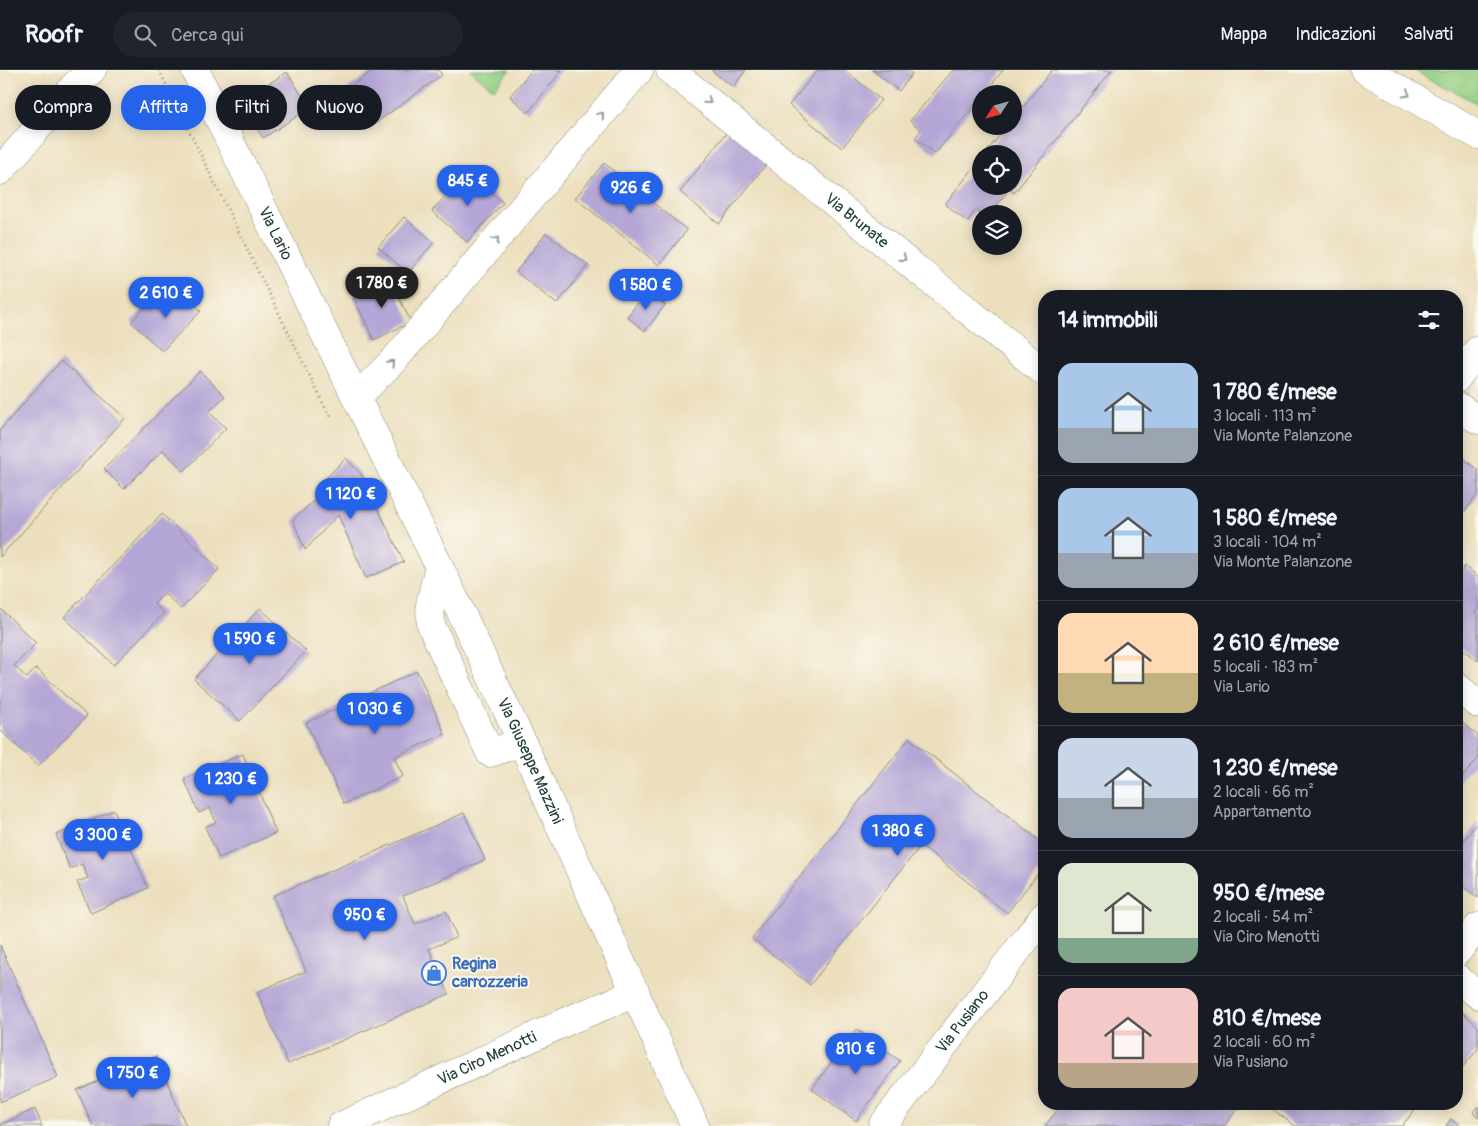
<!DOCTYPE html>
<html lang="it">
<meta charset="utf-8">
<style>
body{margin:0;font-family:Pangolin,sans-serif;background:#20242c;color:#f1f3f6;height:100vh;display:flex;flex-direction:column;font-size:19px;white-space:nowrap}
*{box-sizing:border-box;margin:0}
p{font-size:16px;color:#9ea1a6}
.icon{flex:none;width:28px;height:28px;fill:none;stroke:currentColor;stroke-width:2;stroke-linecap:round;stroke-linejoin:round}
.map{position:relative;flex:1;overflow:hidden}
.side{position:absolute;left:1038px;top:220px;width:425px;height:820px;display:flex;flex-direction:column;background:#171b24;border-radius:20px;box-shadow:0 2px 12px #0003}
.side>*{flex:none}
.hud{position:absolute;left:15px;top:15px;width:475px;height:45px;display:flex;gap:10px}
.needle{width:32px;rotate:234deg}
.fabs{position:absolute;left:972px;top:15px;display:grid;gap:10px}
.fabs a{display:grid;place-items:center;width:50px;height:50px;border-radius:50%;background:#171b24;box-shadow:0 2px 12px #0003;font-size:25px}
.price{position:absolute;translate:-50% -42px;padding:0 11px;border-radius:18px;background:#2563eb;color:#fff;font-size:16px;line-height:32px;filter:drop-shadow(0 1px 2px #0008)}
.price::after{content:'';position:absolute;left:50%;top:30px;width:15px;height:11px;margin-left:-8px;background:inherit;clip-path:polygon(0 0,100% 0,50% 100%)}
.price.active{background:#222;color:#fff}
ul{padding:0;list-style:none}
li{display:flex;align-items:center;gap:15px;height:125px;padding:0 20px}
li+li{border-top:1px solid #363941}
li span{display:grid;place-items:center;flex:none;width:140px;height:100px;border-radius:15px;color:#555}
li>.icon{margin-inline-start:auto}
span .icon{width:60px;height:60px;fill:#fffc;stroke-width:1}
li b{font-size:21px}
h2{display:flex;justify-content:space-between;align-items:center;height:60px;padding:0 20px;font-size:21px}
.pill{padding:0 18px;border-radius:22px;background:#171b24;box-shadow:0 2px 12px #0003;font-size:18px;line-height:45px}
.pill.active{background:#2563eb;color:#fff}
header{display:flex;align-items:center;gap:30px;box-sizing:border-box;height:70px;padding:0 25px;background:#171b24;border-bottom:1px solid #363941}
header strong{font-size:24px}
nav{display:flex;gap:28px;margin-inline-start:auto;font-size:18px}
.search{width:350px;height:45px;background:#20242c;display:flex;align-items:center;gap:12px;box-sizing:border-box;padding:0 18px;border-radius:28px;color:#9ea1a6;font-size:19px}
.map>svg:first-child{display:block}
.green{fill:#93ce82;stroke:#59865b}
.building{fill:#b4a6d6}
.lines{fill:none;stroke-linecap:round;stroke-linejoin:round}
.minor-casing{stroke:#868e79;stroke-width:29}
.major-casing{stroke:#868e79;stroke-width:29}
.path{stroke:#868e79;stroke-width:3;stroke-dasharray:1 4;stroke-linecap:butt}
.minor{stroke:#fff;stroke-width:28}
.major{stroke:#fff;stroke-width:28}
.oneway{stroke:#8f9e9a}
.labels{text-anchor:middle;dominant-baseline:central;stroke-width:4;stroke-linejoin:round;paint-order:stroke}
.street-label{font-size:16px;fill:#1f3d34;stroke:#fbf7ec}
.shop-label{font-size:16px;font-weight:bold;fill:#366cbe;stroke:#fbf7ec;text-anchor:start}
</style>
<header>
<strong>Roofr</strong>
<div class="search"><svg class="icon" aria-label="search" viewBox="0 0 24 24"><circle cx="10" cy="10" r="6"/><path d="M15 15l6 6"/></svg>Cerca qui</div>
<nav><a>Mappa</a><a>Indicazioni</a><a>Salvati</a></nav>
</header>
<div class="map">
<svg width="1478" height="1056" viewBox="0 0 1478 1056">
<rect width="100%" height="100%" fill="#fbf7ec"/>
<filter id="ink" filterUnits="userSpaceOnUse"><feTurbulence type="fractalNoise" baseFrequency=".02" numOctaves="2"/><feDisplacementMap in="SourceGraphic" scale="10" xChannelSelector="R" yChannelSelector="G"/><feConvolveMatrix kernelMatrix="1 2 1 2 8 2 1 2 1" color-interpolation-filters="sRGB"/></filter>
<filter id="wash" filterUnits="userSpaceOnUse"><feTurbulence type="fractalNoise" baseFrequency=".0096" numOctaves="4" result="noise"/><feDisplacementMap in="SourceGraphic" scale="20" xChannelSelector="R" yChannelSelector="G"/><feGaussianBlur stdDeviation="1.12" result="paint"/><feColorMatrix in="noise" values="0 0 0 0 0 0 0 0 0 0 0 0 0 0 0 0 0 1.4 0 .05"/><feComposite in="paint" operator="in"/></filter>
<g filter="url(#wash)">
<rect width="100%" height="100%" fill="#ecdfbe"/>
<!-- green -->
<g class="green">
<polygon points="470,0 510,0 494,19"/>
<polygon points="1413,0 1478,0 1478,34"/>
</g>
<g id="blocks">
<!-- building -->
<g class="building">
<polygon points="374,0 438,0 442,5 373,55 347,19"/>
<polygon points="532,0 562,0 528,43 510,26"/>
<polygon points="711,0 746,0 733,17"/>
<polygon points="818,0 845,0 881,30 842,78 789,35"/>
<polygon points="872,0 906,0 912,4 899,21"/>
<polygon points="953,0 1003,0 984,24 981,24 981,27 935,84 915,68 921,60 910,51"/>
<polygon points="1052,0 1112,0 1014,123 1009,119 990,144 980,144 976,140 967,152 945,134 981,89 981,116 1014,116 1014,84 985,84 1007,56 1014,56 1014,48"/>
<polygon points="287,2 310,38 263,68 240,32"/>
<polygon points="728,61 768,92 719,154 680,122"/>
<polygon points="604,93 687,160 659,195 575,128"/>
<polygon points="468,101 503,133 467,172 432,141"/>
<polygon points="404,147 434,172 408,203 378,177"/>
<polygon points="546,163 588,195 557,234 516,202"/>
<polygon points="389,208 411,252 374,270 353,226"/>
<polygon points="179,219 201,241 162,281 131,252 150,232 158,240"/>
<polygon points="647,221 665,235 645,261 627,247"/>
<polygon points="61,291 125,348 0,487 0,360"/>
<polygon points="200,301 225,326 209,342 226,358 184,401 163,380 124,419 104,399"/>
<polygon points="1456,383 1478,400 1478,424 1456,453"/>
<polygon points="346,388 361,404 404,492 366,508 338,445 305,480 293,450 325,420 322,412"/>
<polygon points="162,444 219,499 181,539 164,523 154,534 164,543 114,595 64,547"/>
<polygon points="1465,496 1478,507 1478,539 1475,543 1478,545 1478,591 1456,573 1456,568 1461,563 1456,560 1456,508"/>
<polygon points="0,538 36,573 14,596 27,608 36,598 87,646 38,696 0,660"/>
<polygon points="260,538 306,581 240,651 194,609"/>
<polygon points="417,601 445,664 394,687 403,706 344,734 306,653"/>
<polygon points="1456,647 1478,666 1478,689 1456,714"/>
<polygon points="909,668 1044,774 1044,796 1007,843 921,775 810,915 752,868"/>
<polygon points="243,684 276,763 219,788 205,757 216,752 210,738 199,743 184,709"/>
<polygon points="114,740 148,818 91,843 77,812 88,808 82,794 70,799 56,765"/>
<polygon points="464,743 485,790 403,826 415,854 446,841 457,867 429,879 449,924 288,994 257,922 306,901 273,826"/>
<polygon points="1478,752 1478,828 1456,811 1456,780"/>
<polygon points="0,875 58,1007 0,1032"/>
<polygon points="1456,937 1478,956 1478,979 1456,1005"/>
<polygon points="856,959 900,991 856,1051 812,1019"/>
<polygon points="156,986 186,1056 93,1056 77,1020"/>
<polygon points="1062,1034 1237,1034 1240,1036 1224,1056 1045,1056"/>
<polygon points="1266,1034 1419,1034 1402,1056 1295,1056"/>
<polygon points="1478,1036 1478,1047 1473,1042"/>
<polygon points="35,1039 42,1056 0,1056 0,1055"/>
<polygon points="1451,1049 1459,1056 1446,1056"/>
</g>
</g>
</g>
<g filter="url(#ink)">
<use href="#blocks" fill-opacity="0" stroke="#868e79" stroke-width="1"/>
<g class="lines">
<defs>
<g id="minor">
<path id="s1" d="M670 0 1044 302"/>
<polyline points="1365,0 1478,65"/>
<polyline points="0,101 77,13 92,0"/>
<polyline points="1456,309 1478,280"/>
<polyline points="356,328 395,289 639,0"/>
<polyline points="1456,335 1478,350"/>
<polyline points="439,496 430,535 431,555 490,683 522,672"/>
<polyline points="1456,616 1478,634"/>
<polyline points="1456,883 1478,857"/>
<polyline points="1456,907 1478,925"/>
<path id="s2" d="M341 1056 572 949 636 923"/>
<path id="s3" d="M882 1056 1044 846"/>
</g>
<g id="major">
<path id="s4" d="M195 0 439 496 522 672 695 1056"/>
</g>
</defs>
<!-- minor casing -->
<use href="#minor" class="minor-casing"/>
<!-- major casing -->
<use href="#major" class="major-casing"/>
<!-- path -->
<polyline class="path" points="159,0 327,341 333,348"/>
<!-- minor -->
<use href="#minor" class="minor"/>
<!-- major -->
<use href="#major" class="major"/>
</g>
<!-- one-way arrows -->
<defs><path id="oneway-chevron" d="M-2-3.5L2.5 0L-2 3.5" fill="none" stroke-width="1.6" stroke-linecap="round" stroke-linejoin="round" transform="scale(1.25)"/></defs>
<g class="oneway">
<use href="#oneway-chevron" transform="translate(1407 24) rotate(30)"/>
<use href="#oneway-chevron" transform="translate(708 31) rotate(39)"/>
<use href="#oneway-chevron" transform="translate(601 45) rotate(-50)"/>
<use href="#oneway-chevron" transform="translate(496 170) rotate(-50)"/>
<use href="#oneway-chevron" transform="translate(903 188) rotate(39)"/>
<use href="#oneway-chevron" transform="translate(391 293) rotate(-46)"/>
</g>
</g>
<!-- icons -->
<defs>
<symbol id="shop-ring" viewBox="-11 -11 22 22"><circle r="9.5" fill="#fbf7ec" stroke="#3f7fe0" stroke-width="1.5"/><path d="M-5-2.5h2.3a2.7 3.5 0 0 1 5.4 0H5L5.5 6h-11ZM-1.5-2.5h3a1.5 2.3 0 0 0-3 0Z" fill="#3f7fe0"/></symbol>
</defs>
<g fill-rule="evenodd">
<use href="#shop-ring" x="420" y="889" width="28" height="28"/>
</g>
<g class="labels">
<!-- street labels -->
<g class="street-label">
<text stroke="none"><textPath href="#s1" startOffset="240">Via Brunate</textPath></text>
<text stroke="none"><textPath href="#s4" startOffset="182">Via Lario</textPath></text>
<text stroke="none"><textPath href="#s4" startOffset="768">Via Giuseppe Mazzini</textPath></text>
<text stroke="none"><textPath href="#s3" startOffset="132">Via Pusiano</textPath></text>
<text stroke="none"><textPath href="#s2" startOffset="161">Via Ciro Menotti</textPath></text>
</g>
<!-- shop labels -->
<g class="shop-label">
<text x="452" y="894">Regina<tspan x="452" dy="18">carrozzeria</tspan></text>
</g>
</g>
</svg>
<div class="fabs">
<a><svg class="needle" viewBox="-14 -14 28 28"><path d="M0-13l5 13h-10z" fill="#e53935"/><path d="M0 13l5-13h-10z" fill="#9ea1a6"/></svg></a>
<a><svg class="icon" aria-label="locate" viewBox="0 0 24 24"><circle cx="12" cy="12" r="6"/><path d="M12 2v4M12 18v4M2 12h4M18 12h4"/></svg></a>
<a><svg class="icon" aria-label="layers" viewBox="0 0 24 24"><path d="M12 4l9 5-9 5-9-5zM3 14l9 5 9-5"/></svg></a>
</div>
<b class="price" style="left:468px;top:137px">845 €</b>
<b class="price" style="left:631px;top:144px">926 €</b>
<b class="price active" style="left:382px;top:239px">1 780 €</b>
<b class="price" style="left:646px;top:241px">1 580 €</b>
<b class="price" style="left:166px;top:249px">2 610 €</b>
<b class="price" style="left:351px;top:450px">1 120 €</b>
<b class="price" style="left:250px;top:595px">1 590 €</b>
<b class="price" style="left:375px;top:665px">1 030 €</b>
<b class="price" style="left:231px;top:735px">1 230 €</b>
<b class="price" style="left:898px;top:787px">1 380 €</b>
<b class="price" style="left:103px;top:791px">3 300 €</b>
<b class="price" style="left:365px;top:871px">950 €</b>
<b class="price" style="left:856px;top:1005px">810 €</b>
<b class="price" style="left:133px;top:1029px">1 750 €</b>
<div class="hud">
<a class="pill">Compra</a>
<a class="pill active">Affitta</a>
<a class="pill">Filtri</a>
<a class="pill">Nuovo</a>
</div>
<section class="side">
<h2>14 immobili<svg class="icon" aria-label="filters" viewBox="0 0 24 24"><path d="M4 7h16M4 17h16"/><circle cx="9" cy="7" r="2"/><circle cx="15" cy="17" r="2"/></svg></h2>
<ul>
<li><span style="background:linear-gradient(#a9c7e8 65%,#9aa5b1 0)"><svg class="icon" aria-label="home" viewBox="0 0 24 24"><path d="M3 11l9-7 9 7M6 9v11h12V9"/></svg></span><div><b>1 780 €/mese</b><p>3 locali · 113 m²</p><p>Via Monte Palanzone</p></div></li>
<li><span style="background:linear-gradient(#a9c7e8 65%,#9aa5b1 0)"><svg class="icon" aria-label="home" viewBox="0 0 24 24"><path d="M3 11l9-7 9 7M6 9v11h12V9"/></svg></span><div><b>1 580 €/mese</b><p>3 locali · 104 m²</p><p>Via Monte Palanzone</p></div></li>
<li><span style="background:linear-gradient(#ffd9b3 60%,#c2b280 0)"><svg class="icon" aria-label="home" viewBox="0 0 24 24"><path d="M3 11l9-7 9 7M6 9v11h12V9"/></svg></span><div><b>2 610 €/mese</b><p>5 locali · 183 m²</p><p>Via Lario</p></div></li>
<li><span style="background:linear-gradient(#c9d6e8 60%,#9aa5b1 0)"><svg class="icon" aria-label="home" viewBox="0 0 24 24"><path d="M3 11l9-7 9 7M6 9v11h12V9"/></svg></span><div><b>1 230 €/mese</b><p>2 locali · 66 m²</p><p>Appartamento</p></div></li>
<li><span style="background:linear-gradient(#dfe7d0 75%,#7fa58c 0)"><svg class="icon" aria-label="home" viewBox="0 0 24 24"><path d="M3 11l9-7 9 7M6 9v11h12V9"/></svg></span><div><b>950 €/mese</b><p>2 locali · 54 m²</p><p>Via Ciro Menotti</p></div></li>
<li><span style="background:linear-gradient(#f6c9c9 75%,#b9a48a 0)"><svg class="icon" aria-label="home" viewBox="0 0 24 24"><path d="M3 11l9-7 9 7M6 9v11h12V9"/></svg></span><div><b>810 €/mese</b><p>2 locali · 60 m²</p><p>Via Pusiano</p></div></li>
</ul>
</section>
</div>
